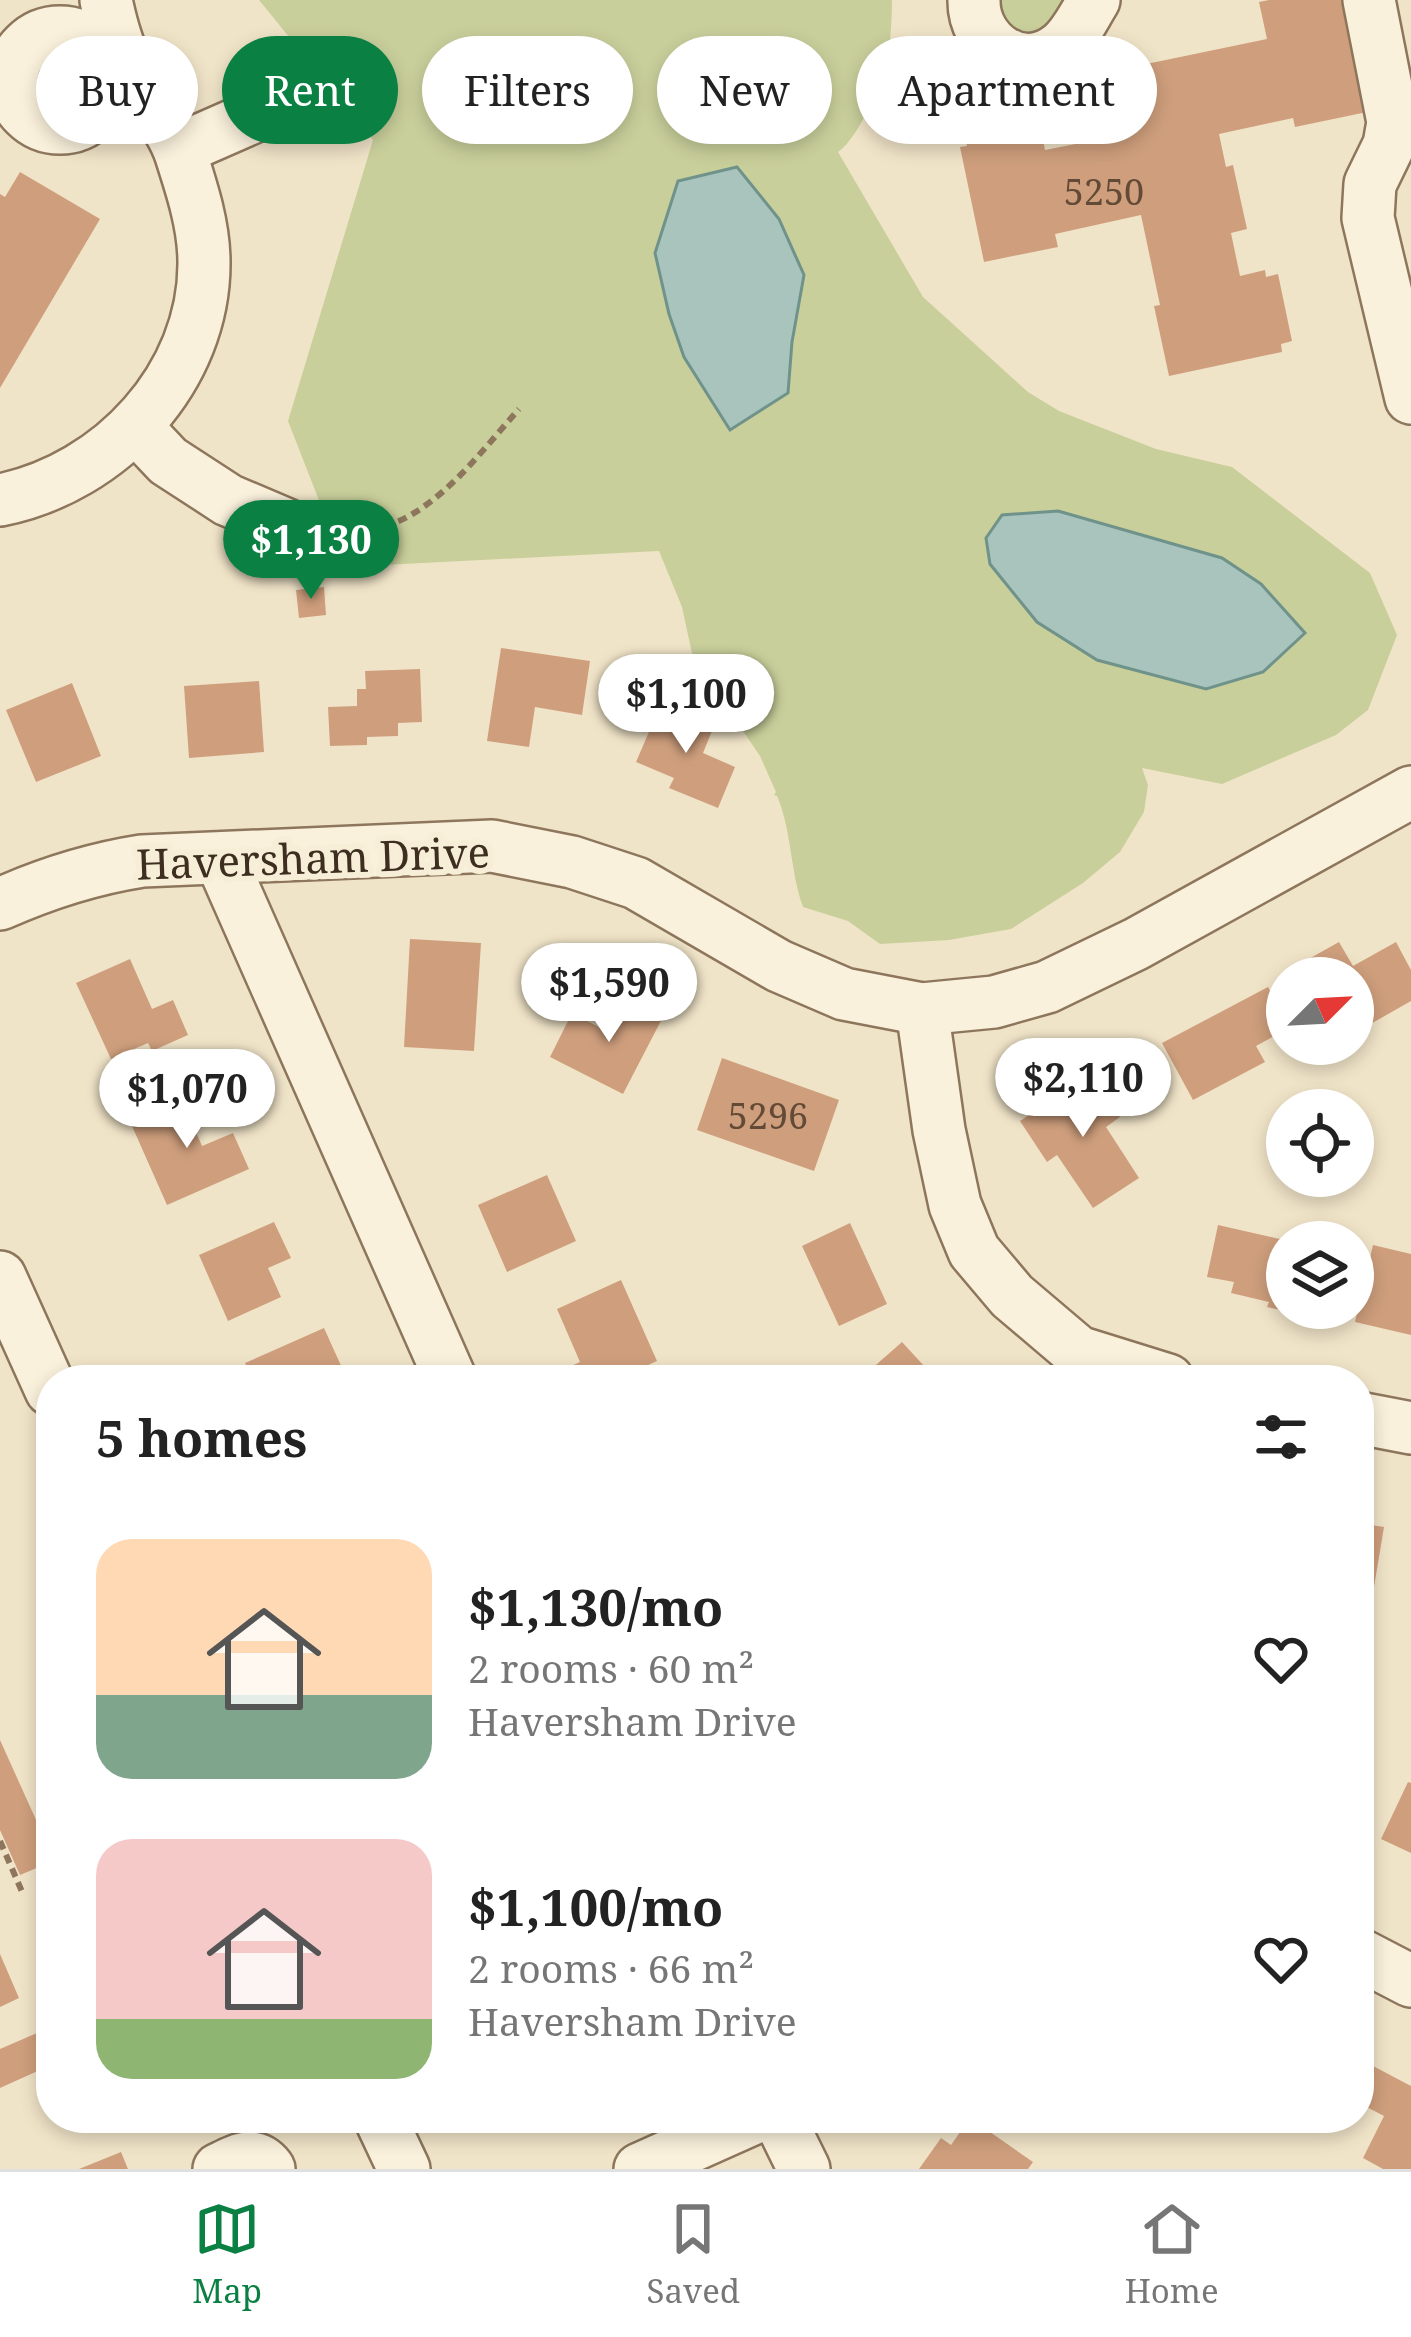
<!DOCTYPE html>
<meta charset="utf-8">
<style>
body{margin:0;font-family:"Noto Serif",serif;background:#f2f2f2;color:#222;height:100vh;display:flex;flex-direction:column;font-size:45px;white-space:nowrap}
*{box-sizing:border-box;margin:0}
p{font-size:39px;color:#767676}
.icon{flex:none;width:66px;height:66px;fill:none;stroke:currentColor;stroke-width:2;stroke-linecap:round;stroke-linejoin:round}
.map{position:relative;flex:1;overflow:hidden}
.panel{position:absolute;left:36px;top:1365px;width:1338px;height:768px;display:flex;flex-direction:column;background:#fff;border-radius:48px;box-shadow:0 6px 18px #0003}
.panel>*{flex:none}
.guide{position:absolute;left:36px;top:36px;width:1341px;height:108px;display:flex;gap:24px}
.needle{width:78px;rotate:66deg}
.buttons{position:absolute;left:1266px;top:957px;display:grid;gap:24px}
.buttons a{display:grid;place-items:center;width:108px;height:108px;border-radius:50%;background:#fff;box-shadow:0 6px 18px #0003;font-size:60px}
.price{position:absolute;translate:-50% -102px;padding:0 27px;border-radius:42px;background:#fff;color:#222;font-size:39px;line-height:78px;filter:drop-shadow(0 3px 6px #0008)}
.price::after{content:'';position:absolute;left:50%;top:72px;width:36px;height:27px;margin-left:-18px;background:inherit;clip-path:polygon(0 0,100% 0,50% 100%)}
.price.current{background:#0b8043;color:#fff}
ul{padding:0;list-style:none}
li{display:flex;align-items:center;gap:36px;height:300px;padding:0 60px}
li span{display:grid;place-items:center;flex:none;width:336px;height:240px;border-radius:36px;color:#555}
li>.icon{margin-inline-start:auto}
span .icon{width:144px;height:144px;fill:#fffc;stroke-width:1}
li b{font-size:51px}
h2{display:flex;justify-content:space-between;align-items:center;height:144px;padding:0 60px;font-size:51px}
.pill{padding:0 42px;border-radius:54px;background:#fff;box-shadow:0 6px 18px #0003;font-size:42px;line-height:108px}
.pill.current{background:#0b8043;color:#fff}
.tab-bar{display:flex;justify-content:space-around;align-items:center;height:168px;border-top:3px solid #e0e0e0;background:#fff;font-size:33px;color:#767676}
.tab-bar a{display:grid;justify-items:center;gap:6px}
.tab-bar .current{color:#0b8043}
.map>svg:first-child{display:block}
.green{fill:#c9cf9b}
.water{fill:#a9c4bc;stroke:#6f938a;stroke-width:3}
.building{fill:#cf9f7d}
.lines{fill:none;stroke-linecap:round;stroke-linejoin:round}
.minor-casing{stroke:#8d765c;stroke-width:56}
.path{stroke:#8d765c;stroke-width:6;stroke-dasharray:9 6;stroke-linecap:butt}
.minor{stroke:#faf1dc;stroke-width:51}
.labels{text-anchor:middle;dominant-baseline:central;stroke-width:12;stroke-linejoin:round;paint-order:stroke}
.number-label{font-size:36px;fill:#624a37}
.street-label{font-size:42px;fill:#3d2e20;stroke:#f7eed8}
</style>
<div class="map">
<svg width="1411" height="2169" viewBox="0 0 1411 2169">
<rect width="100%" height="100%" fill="#f0e4c8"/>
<!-- green -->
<g class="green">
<path d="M259 0H892C892 16 891 33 889 49 885 76 860 137 838 152L923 297 1028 392 1059 411 1156 449 1232 467 1370 573 1397 635 1368 710 1336 735 1222 784 1142 768 1148 785 1144 812 1120 852 1083 883 1011 929 949 940 880 944 848 921 803 907C790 871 792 831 777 796L774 795 776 792 760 756 693 658 682 607 659 551 345 567 288 421 373 140Z"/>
<path d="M1001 0H1063L1064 2 1055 25C1026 37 1005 37 1001 0Z"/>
</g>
<!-- water -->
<g class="water">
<polygon points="737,167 779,219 804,275 792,342 788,393 730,430 684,357 669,314 655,253 678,181"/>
<polygon points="1058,511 1222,558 1261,584 1305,633 1263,672 1206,689 1097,660 1037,622 990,564 986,538 1002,515"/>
</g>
<!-- building -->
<g class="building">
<polygon points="1269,0 1343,0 1367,112 1295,127 1293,118 1219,134 1226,167 1233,165 1247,229 1231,233 1240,276 1265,270 1266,277 1278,274 1292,341 1281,344 1282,352 1169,376 1154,306 1160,305 1141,215 1055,234 1058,247 984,262 960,147 967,146 965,134 1031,120 1033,132 1041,130 1045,150 1111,137 1098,74 1267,39 1259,2"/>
<polygon points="20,172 100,219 0,388 0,194 5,197"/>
<polygon points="324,587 326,615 299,618 296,590"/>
<polygon points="501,648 590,661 582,715 535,707 529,747 487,741"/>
<polygon points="420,669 422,722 398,723 398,736 367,737 367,745 330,746 328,707 357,706 357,689 366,689 365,671"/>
<polygon points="259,681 264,752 189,758 184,686"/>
<polygon points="72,683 101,756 36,782 6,710"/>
<polygon points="661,704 714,726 703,753 735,767 718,808 669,788 674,778 636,762"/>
<polygon points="410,939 481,943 474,1051 404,1047"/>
<polygon points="1339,942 1353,966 1396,942 1411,970 1411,1001 1353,1034 1353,978 1305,978 1298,965"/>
<polygon points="130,959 152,1009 173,1000 188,1035 152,1051 148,1043 111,1059 76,983"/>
<polygon points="1268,987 1287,1022 1287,1029 1256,1046 1265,1062 1193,1100 1162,1043"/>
<polygon points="631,995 665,1013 623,1094 550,1057 572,1013 612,1034"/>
<polygon points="722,1058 839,1100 814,1171 697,1130"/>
<polygon points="1092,1074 1120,1117 1106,1127 1139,1178 1093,1208 1057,1155 1047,1162 1020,1121"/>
<polygon points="202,1095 214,1122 195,1130 202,1146 233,1133 249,1169 167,1205 132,1126"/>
<polygon points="547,1175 576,1241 507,1272 478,1205"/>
<polygon points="274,1222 291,1258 268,1268 281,1297 228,1321 199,1255"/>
<polygon points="850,1223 887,1304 839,1326 802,1246"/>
<polygon points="1218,1225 1284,1240 1280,1262 1287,1263 1287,1308 1310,1308 1308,1316 1267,1307 1269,1302 1231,1293 1234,1282 1207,1277"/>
<polygon points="1373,1245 1411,1254 1411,1335 1355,1322"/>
<polygon points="621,1280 657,1361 615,1380 559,1380 556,1373 580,1362 557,1309"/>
<polygon points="324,1328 343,1370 332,1375 334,1380 253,1380 245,1363"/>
<polygon points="902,1342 937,1380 878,1380 869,1371"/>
<polygon points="1359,1523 1384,1527 1373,1593 1359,1591"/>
<polygon points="0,1740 51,1853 51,1862 20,1875 0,1830"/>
<polygon points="1408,1782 1411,1783 1411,1853 1381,1839"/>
<polygon points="0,1954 19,1998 0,2007"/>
<polygon points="37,2033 51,2065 0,2088 0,2049"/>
<polygon points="1373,2066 1411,2086 1411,2169 1383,2169 1363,2158 1384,2116 1359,2103 1359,2093"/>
<polygon points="970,2118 1033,2162 1028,2169 919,2169 941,2138 951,2145"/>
<polygon points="121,2152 128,2169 79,2169"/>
</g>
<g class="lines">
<defs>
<g id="minor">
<path d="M974 0C973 44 1022 79 1061 47 1075 36 1084 16 1094 0"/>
<polyline points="1369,0 1393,122 1389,145 1370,184 1368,218 1411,398"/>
<circle cx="60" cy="80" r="48"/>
<polyline points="180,149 335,81"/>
<polyline points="135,426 168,461 228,500 287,525"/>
<path d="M0 500C111 478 205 377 204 262 204 226 192 189 181 155 171 123 144 98 129 69 117 48 111 24 106 0"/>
<polyline points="221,860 451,1380"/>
<path d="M0 904C47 883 91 869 142 861L492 846 572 862 636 883 779 966 844 994 922 1009 994 1002 1047 987 1136 944 1411 792"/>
<polyline points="922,1009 939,1130 955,1205 974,1251 1012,1296 1078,1352 1168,1380"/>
<polyline points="0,1277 51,1390"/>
<polyline points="1359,1418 1411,1428"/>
<polyline points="1359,1954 1411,1981"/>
<polyline points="380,2118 404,2169"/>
<polyline points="779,2118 804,2169"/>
<path d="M219 2169C238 2160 254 2150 269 2169"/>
<polyline points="640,2169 754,2118"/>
</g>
</defs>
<!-- minor casing -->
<use href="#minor" class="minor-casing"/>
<!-- path -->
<g class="path">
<path d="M325 536C353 532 384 530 409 516 453 491 486 446 519 409"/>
<polyline points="0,1841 23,1894"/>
</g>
<!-- minor -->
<use href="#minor" class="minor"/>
</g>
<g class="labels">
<!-- number labels -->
<g class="number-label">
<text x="1104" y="191">5250</text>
<text x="768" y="1115">5296</text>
</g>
<!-- street labels -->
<g class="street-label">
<text transform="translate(313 857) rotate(-2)">Haversham Drive</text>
</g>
</g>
</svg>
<div class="buttons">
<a><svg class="needle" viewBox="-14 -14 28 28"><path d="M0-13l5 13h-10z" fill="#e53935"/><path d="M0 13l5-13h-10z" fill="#767676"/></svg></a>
<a><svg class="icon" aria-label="locate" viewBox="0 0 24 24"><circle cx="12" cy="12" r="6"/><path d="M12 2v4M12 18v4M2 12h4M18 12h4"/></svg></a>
<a><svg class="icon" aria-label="layers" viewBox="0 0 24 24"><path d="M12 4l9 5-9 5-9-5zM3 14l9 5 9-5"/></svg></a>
</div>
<b class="price current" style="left:311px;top:602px">$1,130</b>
<b class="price" style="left:686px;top:756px">$1,100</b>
<b class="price" style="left:609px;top:1045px">$1,590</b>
<b class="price" style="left:1083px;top:1140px">$2,110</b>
<b class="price" style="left:187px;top:1151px">$1,070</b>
<div class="guide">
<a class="pill">Buy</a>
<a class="pill current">Rent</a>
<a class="pill">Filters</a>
<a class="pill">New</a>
<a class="pill">Apartment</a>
</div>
<section class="panel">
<h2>5 homes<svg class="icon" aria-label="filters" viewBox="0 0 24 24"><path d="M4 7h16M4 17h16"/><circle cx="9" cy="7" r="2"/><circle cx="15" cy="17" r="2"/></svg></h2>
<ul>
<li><span style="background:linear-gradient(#ffd9b3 65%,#7fa58c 0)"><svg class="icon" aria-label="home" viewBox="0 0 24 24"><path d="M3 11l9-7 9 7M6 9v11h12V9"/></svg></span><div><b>$1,130/mo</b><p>2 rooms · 60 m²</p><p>Haversham Drive</p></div><svg class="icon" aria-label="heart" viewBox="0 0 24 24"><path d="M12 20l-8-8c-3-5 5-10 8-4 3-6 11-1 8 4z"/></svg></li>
<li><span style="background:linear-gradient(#f6c9c9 75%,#8fb573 0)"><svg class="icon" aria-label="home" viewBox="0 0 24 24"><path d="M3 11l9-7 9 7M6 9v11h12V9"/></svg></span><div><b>$1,100/mo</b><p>2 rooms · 66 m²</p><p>Haversham Drive</p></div><svg class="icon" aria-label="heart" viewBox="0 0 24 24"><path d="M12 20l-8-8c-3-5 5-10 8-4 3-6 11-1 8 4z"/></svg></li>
</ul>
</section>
</div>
<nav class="tab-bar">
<a class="current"><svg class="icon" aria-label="map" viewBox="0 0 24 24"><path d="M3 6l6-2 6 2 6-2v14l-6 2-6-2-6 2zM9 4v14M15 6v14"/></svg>Map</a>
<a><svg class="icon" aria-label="saved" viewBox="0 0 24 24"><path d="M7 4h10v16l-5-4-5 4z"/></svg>Saved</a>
<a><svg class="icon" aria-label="home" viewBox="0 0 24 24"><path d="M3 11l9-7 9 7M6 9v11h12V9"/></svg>Home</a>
</nav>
